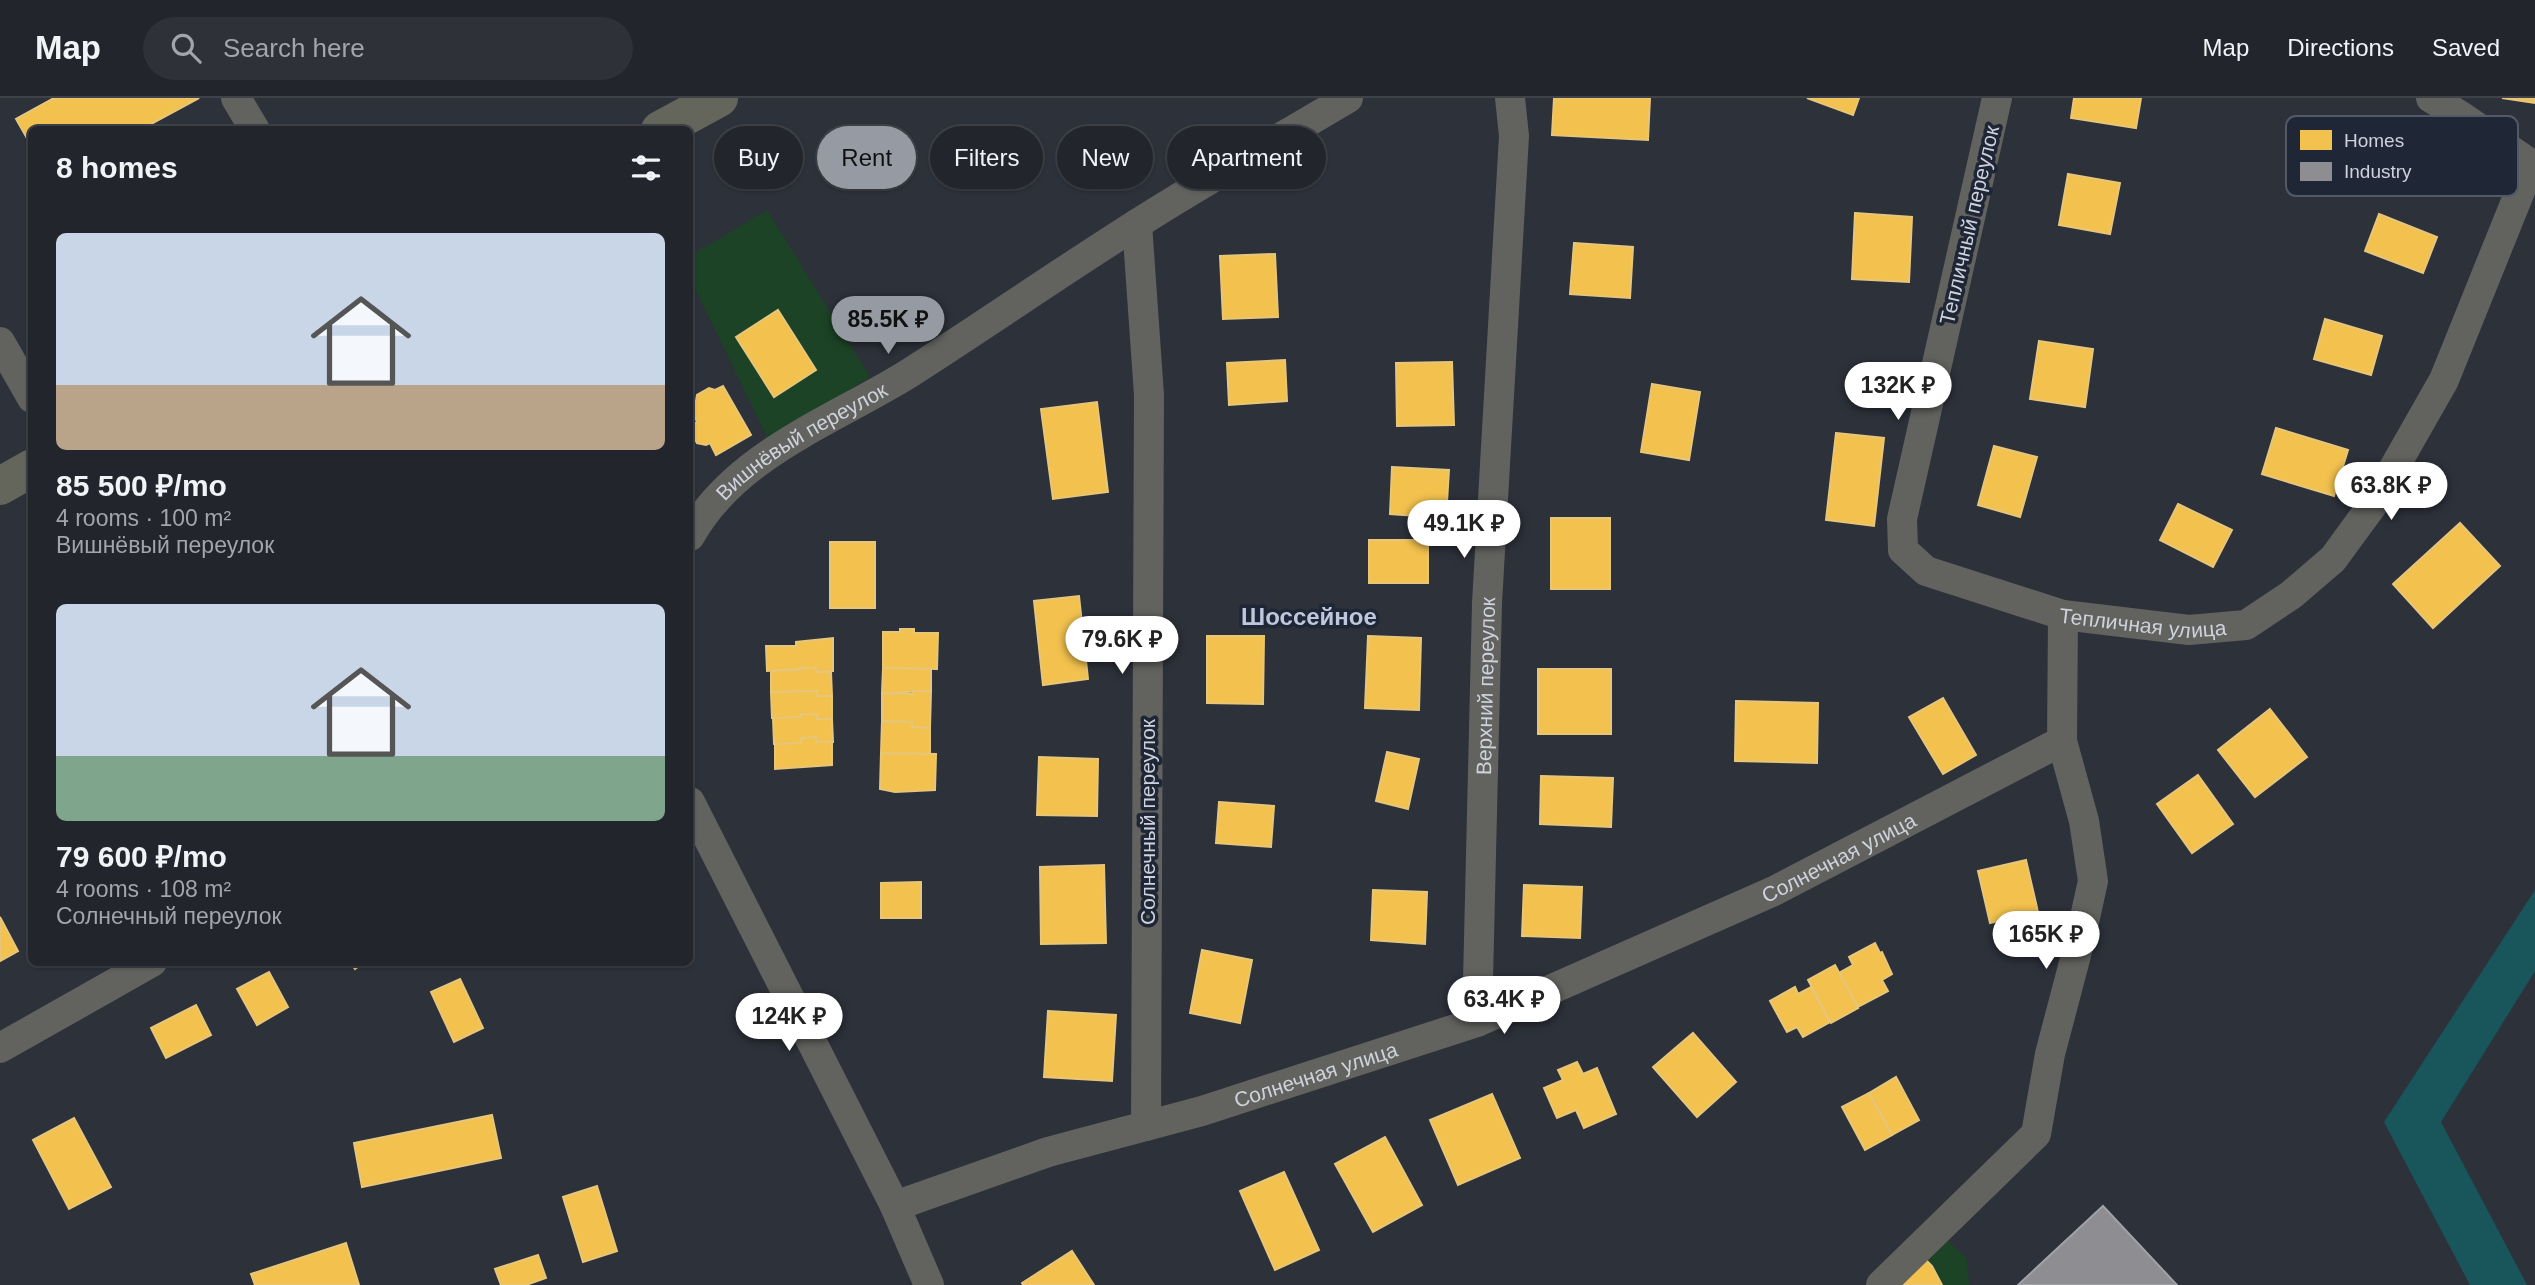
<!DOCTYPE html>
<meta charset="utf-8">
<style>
body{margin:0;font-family:Arial,sans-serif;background:#2e3138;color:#f1f3f6;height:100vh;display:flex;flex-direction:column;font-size:26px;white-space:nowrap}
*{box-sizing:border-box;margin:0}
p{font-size:23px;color:#a2a5a9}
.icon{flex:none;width:38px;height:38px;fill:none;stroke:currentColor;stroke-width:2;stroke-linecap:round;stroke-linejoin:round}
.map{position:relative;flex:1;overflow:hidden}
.side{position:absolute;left:28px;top:28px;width:665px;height:840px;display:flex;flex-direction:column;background:#22252c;border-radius:10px;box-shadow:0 2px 5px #0004,0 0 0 2px #3f4248}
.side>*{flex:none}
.hud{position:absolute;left:714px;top:28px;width:665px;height:63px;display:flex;gap:14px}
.price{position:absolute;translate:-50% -60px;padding:0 16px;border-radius:24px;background:#fff;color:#222;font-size:23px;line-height:46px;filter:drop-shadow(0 2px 4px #0008)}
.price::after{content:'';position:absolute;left:50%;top:42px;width:21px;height:16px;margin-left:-10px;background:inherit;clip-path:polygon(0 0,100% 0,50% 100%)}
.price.on{background:#959aa3;color:#111}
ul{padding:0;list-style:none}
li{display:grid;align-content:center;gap:14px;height:371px;padding:0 28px}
li span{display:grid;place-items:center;height:217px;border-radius:10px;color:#555}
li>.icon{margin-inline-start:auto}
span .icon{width:126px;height:126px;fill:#fffc;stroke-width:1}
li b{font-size:30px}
h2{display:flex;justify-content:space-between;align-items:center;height:84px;padding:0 28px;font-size:30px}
.pill{padding:0 24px;border-radius:32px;background:#22252c;box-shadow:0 2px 5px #0004,0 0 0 2px #3f4248;font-size:24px;line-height:63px}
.pill.on{background:#959aa3;color:#111}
header{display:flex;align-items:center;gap:42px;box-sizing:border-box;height:98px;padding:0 35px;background:#22252c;border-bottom:2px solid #3f4248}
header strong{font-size:33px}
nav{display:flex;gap:38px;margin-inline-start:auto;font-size:24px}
.search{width:490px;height:63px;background:#2e3138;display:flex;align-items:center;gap:18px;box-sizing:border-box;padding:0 24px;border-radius:38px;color:#a2a5a9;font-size:26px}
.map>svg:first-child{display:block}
.green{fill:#1c4326}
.water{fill:#18565b}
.homes{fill:#f2c14e;stroke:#e7c679;stroke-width:2}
.industry{fill:#8d8d92;stroke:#a0a2a8;stroke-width:2}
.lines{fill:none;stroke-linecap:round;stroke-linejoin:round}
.minor{stroke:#62625f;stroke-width:30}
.major{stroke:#64665c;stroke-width:38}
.labels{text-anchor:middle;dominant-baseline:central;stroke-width:7;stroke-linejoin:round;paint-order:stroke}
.street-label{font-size:21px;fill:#cdd2dc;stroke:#1f2635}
.quarter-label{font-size:24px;font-weight:bold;fill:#bec8dc;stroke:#1f2635}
.key{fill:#1f2635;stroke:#535a67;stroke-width:2}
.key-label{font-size:19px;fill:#cdd2dc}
</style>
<header>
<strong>Map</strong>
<div class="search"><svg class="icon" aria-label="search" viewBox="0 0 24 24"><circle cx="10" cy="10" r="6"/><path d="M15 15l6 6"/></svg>Search here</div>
<nav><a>Map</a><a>Directions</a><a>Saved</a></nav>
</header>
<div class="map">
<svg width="2535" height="1187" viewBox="0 0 2535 1187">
<rect width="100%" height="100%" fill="#2d313a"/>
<!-- green -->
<g class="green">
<polygon points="767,112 870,279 769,343 690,180 690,158"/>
<polygon points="1936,1131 1967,1161 1969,1187 1882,1187"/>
</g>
<!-- water -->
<polygon class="water" points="2535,792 2535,873 2441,1024 2527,1187 2470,1187 2384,1024"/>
<!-- homes -->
<g class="homes">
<polygon points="54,0 199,0 140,32 32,32 32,49 16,21"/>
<polygon points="1554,0 1650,0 1648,42 1552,37"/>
<polygon points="1807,0 1859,0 1853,17"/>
<polygon points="2074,0 2141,0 2136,30 2071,20"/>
<polygon points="2502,0 2535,0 2535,5"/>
<polygon points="2068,76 2120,85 2110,136 2059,127"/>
<polygon points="1855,115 1912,119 1909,184 1852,181"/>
<polygon points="2379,116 2437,139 2423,175 2365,153"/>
<polygon points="1574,145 1633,149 1630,200 1570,196"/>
<polygon points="1275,156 1278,219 1223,221 1220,158"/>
<polygon points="778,212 816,272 774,299 736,239"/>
<polygon points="2325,221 2382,238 2371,277 2314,261"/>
<polygon points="2039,243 2093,251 2085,309 2030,301"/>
<polygon points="1285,262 1287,303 1229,307 1227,265"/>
<polygon points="1452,264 1454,327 1397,328 1396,265"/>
<polygon points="1652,286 1700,294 1689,362 1641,354"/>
<polygon points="723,288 751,337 716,357 710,345 706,347 697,345 691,334 694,326 697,324 690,307 696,303 697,297 709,290 715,292"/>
<polygon points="1097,304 1108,394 1053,401 1041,311"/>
<polygon points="2276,330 2348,352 2334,398 2262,376"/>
<polygon points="1836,335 1884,340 1874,428 1826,422"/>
<polygon points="1994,348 2037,359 2020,419 1978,407"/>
<polygon points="1392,369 1449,372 1446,420 1390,416"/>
<polygon points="2178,406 2232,432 2213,469 2160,442"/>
<rect x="1551" y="420" width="59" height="71"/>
<polygon points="2460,425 2500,468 2433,530 2393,486"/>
<rect x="1369" y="442" width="59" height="43"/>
<rect x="830" y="444" width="45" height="66"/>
<polygon points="1079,498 1088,581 1043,587 1034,503"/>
<polygon points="900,531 914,531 914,535 938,535 937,571 883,570 883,534 900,534"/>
<polygon points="1207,538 1264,538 1263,606 1207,605"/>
<polygon points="1368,538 1421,540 1419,612 1365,610"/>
<polygon points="833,540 833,573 816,574 816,570 767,573 766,548 796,548 796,544"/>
<polygon points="800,570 816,570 816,574 831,574 832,598 817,598 817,593 771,594 771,573 800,572"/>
<polygon points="883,570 931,571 931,593 882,595"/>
<rect x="1538" y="571" width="73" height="65"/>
<polygon points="817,593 817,598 832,598 832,621 817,621 817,616 801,616 801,619 772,620 771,594"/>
<polygon points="913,593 931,593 930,630 912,629 912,624 882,623 882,595 913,596"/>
<polygon points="1943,600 1976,657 1943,676 1909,619"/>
<polygon points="1736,603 1818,605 1817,665 1735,663"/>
<polygon points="2270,611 2307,659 2255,699 2218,652"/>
<polygon points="801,616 817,616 817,621 832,621 833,644 816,644 816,639 801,640 801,645 774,646 773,620 801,619"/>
<polygon points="882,623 912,624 912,629 930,630 930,656 881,655"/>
<polygon points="816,639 816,644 832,644 832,667 775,671 775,646 801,645 801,640"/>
<polygon points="1387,654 1419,661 1408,711 1376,703"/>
<polygon points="881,655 936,656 935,692 895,694 880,691"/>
<polygon points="1039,659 1098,661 1097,718 1037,717"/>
<polygon points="2198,677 2233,726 2192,755 2157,706"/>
<polygon points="1541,678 1613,680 1611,729 1540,726"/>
<polygon points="1219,704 1274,708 1271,749 1216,745"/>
<polygon points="2026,762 2038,814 1990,825 1978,773"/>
<polygon points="1104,767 1106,845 1041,846 1040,769"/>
<polygon points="921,784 921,820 881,820 881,785"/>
<polygon points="1524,787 1582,789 1580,840 1522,838"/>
<polygon points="1373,792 1427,794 1425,846 1371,842"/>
<polygon points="0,819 18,853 0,863"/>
<polygon points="1875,845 1880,855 1882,854 1892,876 1882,882 1888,893 1858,909 1839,875 1853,867 1849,859"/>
<polygon points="1202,852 1252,862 1240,925 1190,915"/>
<polygon points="350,864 364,864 355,871"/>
<polygon points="1835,867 1858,910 1831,925 1808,882"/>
<polygon points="269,874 288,909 257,927 237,891"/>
<polygon points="460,881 483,930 454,944 431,894"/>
<polygon points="1795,889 1798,896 1811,889 1830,924 1803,939 1797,929 1787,934 1770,903"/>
<polygon points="196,907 211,937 166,960 151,930"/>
<polygon points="1048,913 1116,917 1112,983 1044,979"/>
<polygon points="1693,935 1736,984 1697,1019 1653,969"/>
<polygon points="1577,964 1583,976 1597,970 1616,1016 1584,1030 1576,1012 1557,1020 1544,990 1563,982 1558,972"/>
<polygon points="1896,979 1919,1022 1892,1037 1869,995"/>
<polygon points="1869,995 1892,1037 1865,1052 1842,1009"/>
<polygon points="1492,996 1520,1060 1458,1087 1430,1022"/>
<polygon points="492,1017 501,1060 362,1089 354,1045"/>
<polygon points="74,1020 111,1089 69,1111 33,1042"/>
<polygon points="1385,1039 1422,1107 1373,1134 1335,1066"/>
<polygon points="1284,1074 1319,1152 1275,1172 1240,1093"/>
<polygon points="597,1088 617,1153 583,1164 563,1099"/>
<polygon points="346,1145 359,1187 255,1187 251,1176"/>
<polygon points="1072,1153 1094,1187 1023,1187 1022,1185"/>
<polygon points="538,1157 546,1180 526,1187 501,1187 495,1171"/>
<polygon points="1922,1158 1932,1168 1942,1187 1902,1187"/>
</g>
<!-- industry -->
<polygon class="industry" points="2103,1108 2177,1187 2018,1187"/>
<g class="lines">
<!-- minor -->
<g class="minor">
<polyline points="236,0 255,32"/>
<path id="s1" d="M1997 0 1902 421 1903 452 1926 473 2063 517 2189 532 2246 527 2291 497 2333 461 2374 405 2444 282 2531 66"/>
<polyline points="2431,0 2461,18 2535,69"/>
<polyline points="1137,126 1149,297 1146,1028"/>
<polyline points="0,244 32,300"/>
<path id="s2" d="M690 438C735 357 832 323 908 276 991 223 1072 166 1156 114 1219 75 1284 38 1348 0"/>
<polyline points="690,704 895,1108 929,1187"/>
<path id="s3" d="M1477 924 1487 505 1514 38 1510 0"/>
<polyline points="0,950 152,864"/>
<path id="s4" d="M895 1108 1048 1054 1202 1013 1477 924 1774 793 2062 643"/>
<polyline points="1881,1187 2036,1036 2050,956 2080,842 2093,783 2084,723 2062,643 2063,517"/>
</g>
<!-- major -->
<g class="major">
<polyline points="660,32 719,0"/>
<polyline points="0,388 32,370"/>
</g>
</g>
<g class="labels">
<!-- street labels -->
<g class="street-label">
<text transform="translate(1969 127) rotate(-77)">Тепличный переулок</text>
<text stroke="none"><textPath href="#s2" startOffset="149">Вишнёвый переулок</textPath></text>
<text stroke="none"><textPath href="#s1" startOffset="718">Тепличная улица</textPath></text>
<text stroke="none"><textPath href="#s3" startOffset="336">Верхний переулок</textPath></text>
<text transform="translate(1147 724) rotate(-90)">Солнечный переулок</text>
<text stroke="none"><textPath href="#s4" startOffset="1008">Солнечная улица</textPath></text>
<text stroke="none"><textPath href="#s4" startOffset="441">Солнечная улица</textPath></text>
</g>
<!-- quarter labels -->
<g class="quarter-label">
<text x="1309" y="518">Шоссейное</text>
</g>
</g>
<!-- legend -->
<rect x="2286" y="18" width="232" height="80" rx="10" class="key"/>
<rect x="2300" y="32" width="32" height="20" fill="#f2c14e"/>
<rect x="2300" y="64" width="32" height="19" fill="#8d8d92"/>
<g class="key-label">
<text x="2344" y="49">Homes</text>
<text x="2344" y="80">Industry</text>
</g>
</svg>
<b class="price on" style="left:888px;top:258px">85.5K ₽</b>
<b class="price" style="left:1898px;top:324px">132K ₽</b>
<b class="price" style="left:2391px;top:424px">63.8K ₽</b>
<b class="price" style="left:1464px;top:462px">49.1K ₽</b>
<b class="price" style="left:1122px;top:578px">79.6K ₽</b>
<b class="price" style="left:2046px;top:873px">165K ₽</b>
<b class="price" style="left:1504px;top:938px">63.4K ₽</b>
<b class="price" style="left:789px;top:955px">124K ₽</b>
<div class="hud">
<a class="pill">Buy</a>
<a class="pill on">Rent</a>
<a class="pill">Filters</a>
<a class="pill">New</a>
<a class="pill">Apartment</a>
</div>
<section class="side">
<h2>8 homes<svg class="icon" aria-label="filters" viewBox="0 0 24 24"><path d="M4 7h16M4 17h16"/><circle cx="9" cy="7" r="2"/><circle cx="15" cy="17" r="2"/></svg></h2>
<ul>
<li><span style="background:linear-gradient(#c9d6e8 70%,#b9a48a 0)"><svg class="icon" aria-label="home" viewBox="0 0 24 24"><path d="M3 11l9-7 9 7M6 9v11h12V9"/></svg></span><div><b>85 500 ₽/mo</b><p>4 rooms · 100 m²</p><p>Вишнёвый переулок</p></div></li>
<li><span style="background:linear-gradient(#c9d6e8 70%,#7fa58c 0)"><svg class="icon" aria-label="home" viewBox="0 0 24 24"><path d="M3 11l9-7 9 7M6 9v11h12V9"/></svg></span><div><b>79 600 ₽/mo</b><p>4 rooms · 108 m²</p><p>Солнечный переулок</p></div></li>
</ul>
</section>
</div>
